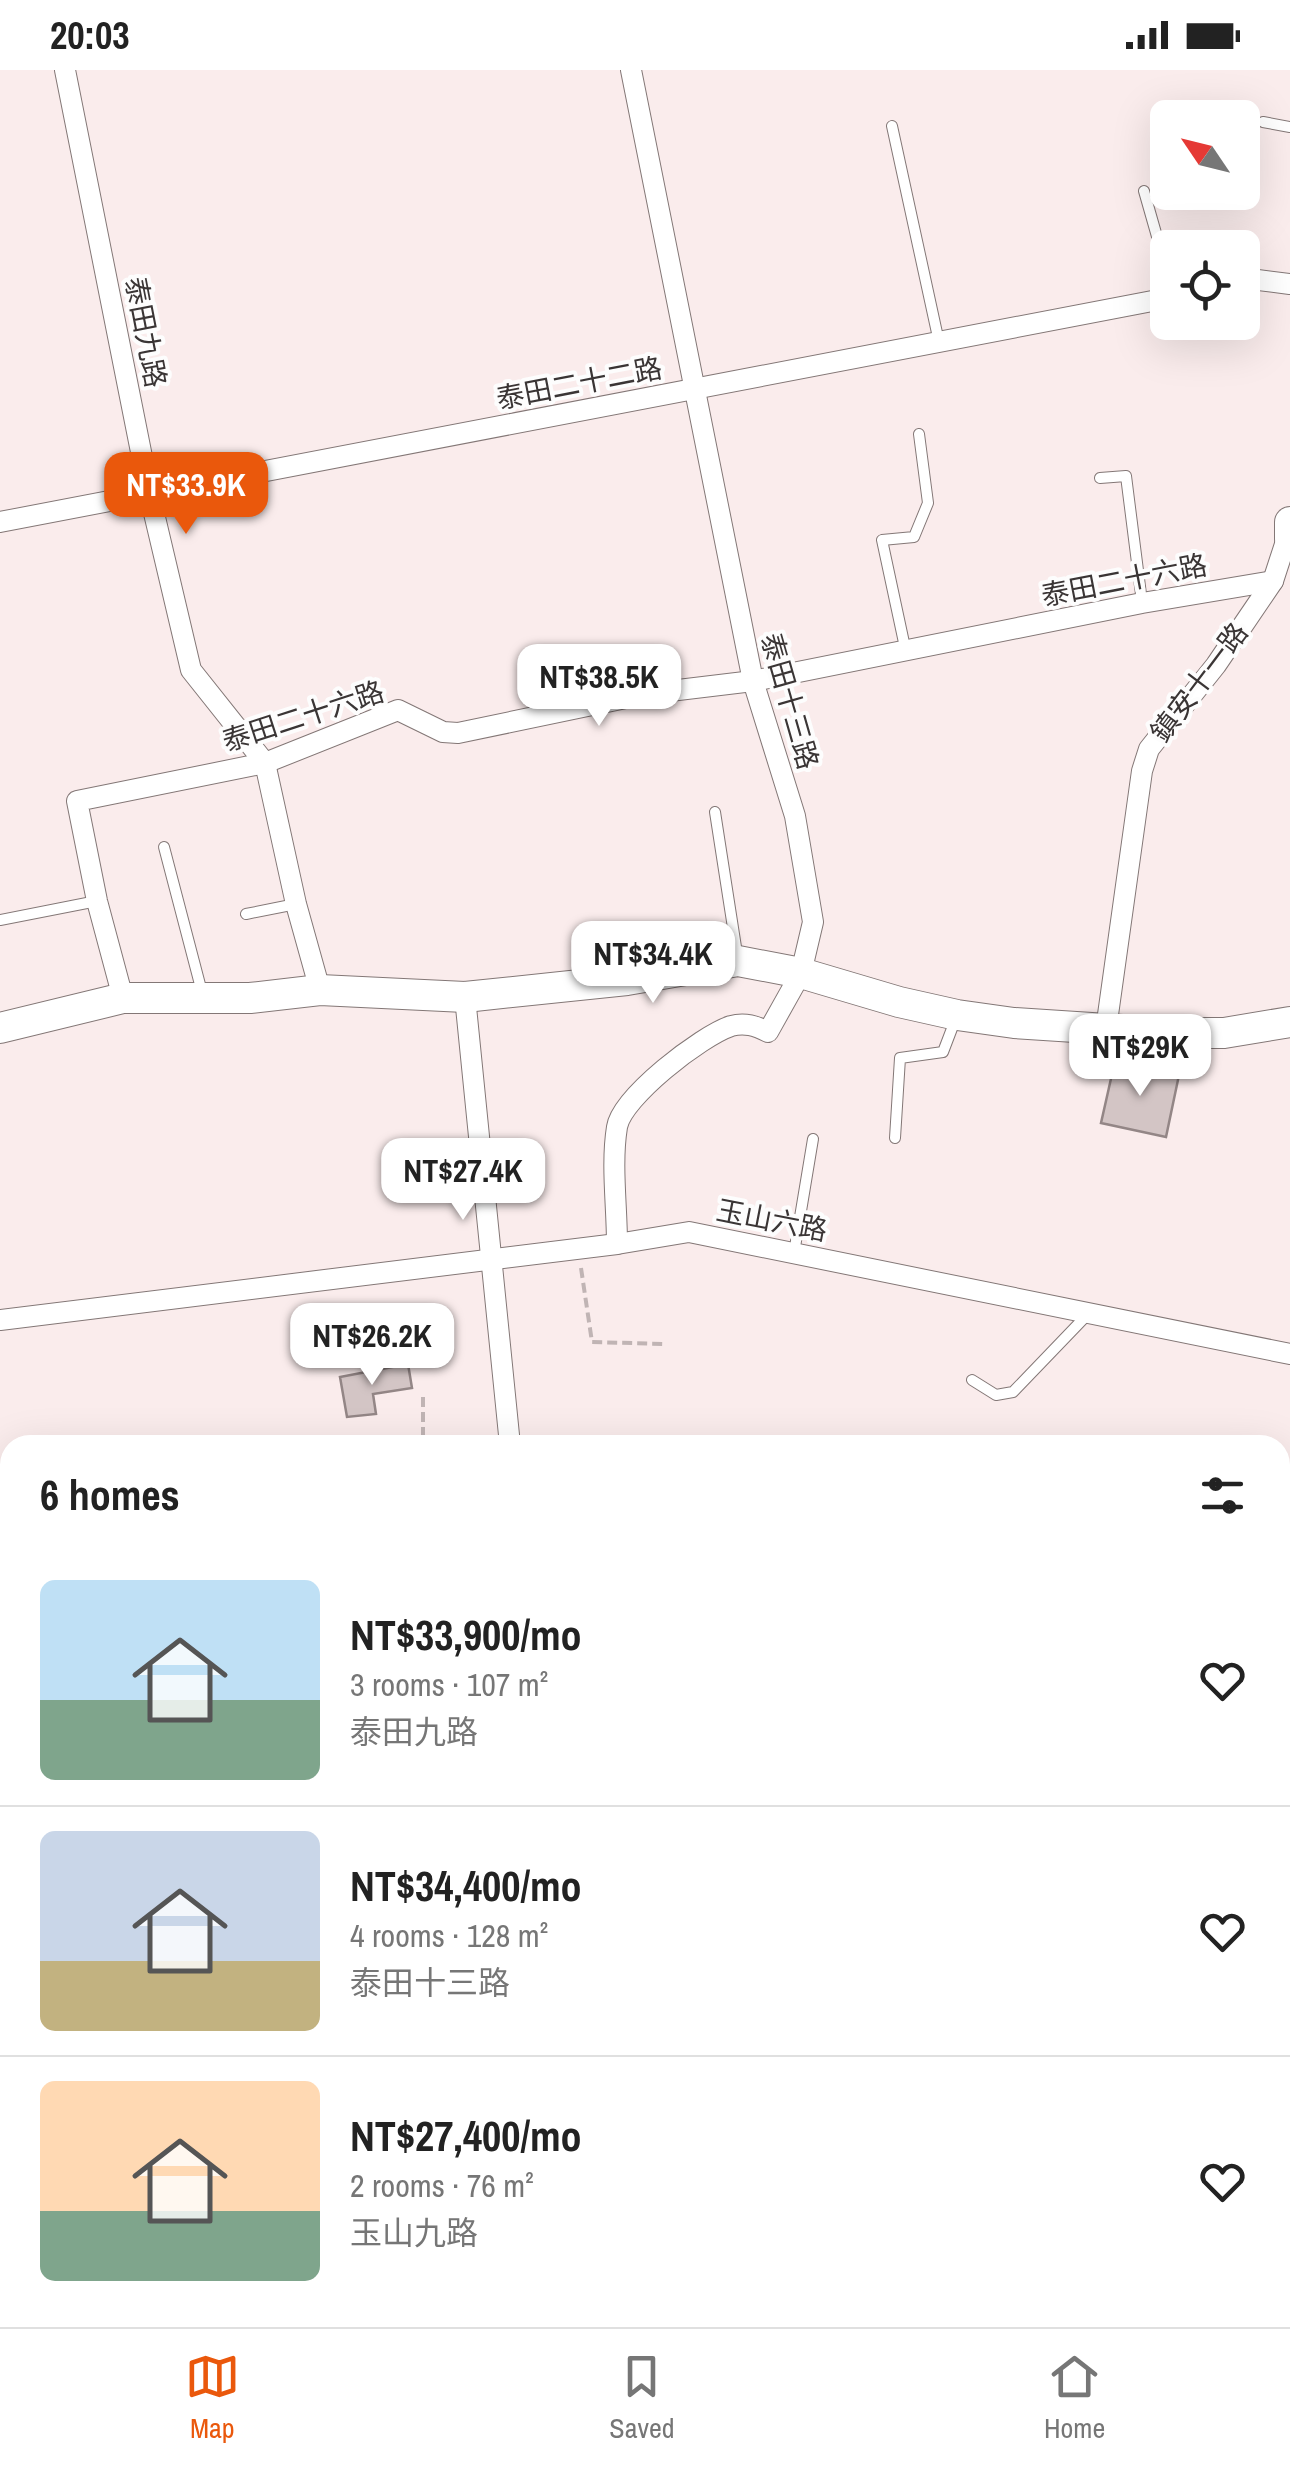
<!DOCTYPE html>
<meta charset="utf-8">
<style>
body{margin:0;font-family:"Archivo Narrow","Noto Sans TC",sans-serif;background:#f6f6f6;color:#222;height:100vh;display:flex;flex-direction:column;font-size:38px;white-space:nowrap}
*{box-sizing:border-box;margin:0}
p{font-size:32px;color:#767676}
.icon{flex:none;width:55px;height:55px;fill:none;stroke:currentColor;stroke-width:2;stroke-linecap:round;stroke-linejoin:round}
.map{position:relative;flex:1;overflow:hidden}
.drawer{position:absolute;left:0px;top:1365px;width:1290px;height:892px;display:flex;flex-direction:column;background:#fff;border-radius:30px 30px 0 0;box-shadow:0 10px 40px #0002}
.drawer>*{flex:none}
.needle{width:65px;rotate:305deg}
.controls{position:absolute;left:1150px;top:30px;display:grid;gap:20px}
.controls a{display:grid;place-items:center;width:110px;height:110px;border-radius:15px;background:#fff;box-shadow:0 10px 40px #0002;font-size:50px}
.price{position:absolute;translate:-50% -85px;padding:0 22px;border-radius:20px;background:#fff;color:#222;font-size:32px;line-height:65px;filter:drop-shadow(0 2px 5px #0008)}
.price::after{content:'';position:absolute;left:50%;top:60px;width:30px;height:22px;margin-left:-15px;background:inherit;clip-path:polygon(0 0,100% 0,50% 100%)}
.price.current{background:#ea580c;color:#fff}
ul{padding:0;list-style:none}
li{display:flex;align-items:center;gap:30px;height:250px;padding:0 40px}
li+li{border-top:2px solid #e0e0e0}
li span{display:grid;place-items:center;flex:none;width:280px;height:200px;border-radius:15px;color:#555}
li>.icon{margin-inline-start:auto}
span .icon{width:120px;height:120px;fill:#fffc;stroke-width:1}
li b{font-size:42px}
h2{display:flex;justify-content:space-between;align-items:center;height:120px;padding:0 40px;font-size:42px}
.status{display:flex;justify-content:space-between;align-items:center;height:70px;padding:0 50px;background:#fff;direction:ltr}
.status svg{height:28px;fill:currentColor}
.tab-bar{display:flex;justify-content:space-around;align-items:center;height:140px;border-top:2px solid #e0e0e0;background:#fff;font-size:28px;color:#767676}
.tab-bar a{display:grid;justify-items:center;gap:5px}
.tab-bar .current{color:#ea580c}
.map>svg:first-child{display:block}
.lines{fill:none;stroke-linecap:round;stroke-linejoin:round}
.canal{stroke:#eda4a3;stroke-width:18}
.building{fill:#d3c5c5;stroke:#938686;stroke-width:2.5}
.lane-casing{stroke:#837776;stroke-width:12}
.street-casing{stroke:#837776;stroke-width:22}
.secondary-casing{stroke:#837776;stroke-width:32}
.path{stroke:#c0b4b4;stroke-width:4;stroke-dasharray:10 5;stroke-linecap:butt}
.lane{stroke:#fff;stroke-width:10}
.street{stroke:#fff;stroke-width:20}
.secondary{stroke:#fff;stroke-width:30}
.labels{text-anchor:middle;dominant-baseline:central;stroke-width:8;stroke-linejoin:round;paint-order:stroke}
.street-label{font-size:28px;fill:#3a3535;stroke:#fdfdfd}
</style>
<div class="status"><b>20:03</b><svg viewBox="0 0 49 12"><path d="M0 12V9h3v3zM5 12V6h3v6zM10 12V3h3v9zM15 12V0h3v12zM26 1h20v11H26zM47 4h2v5h-2z"/></svg></div>
<div class="map">
<svg width="1290" height="2257" viewBox="0 0 1290 2257">
<rect width="100%" height="100%" fill="#faecec"/>
<g class="lines">
<!-- canal -->
<g class="canal">
<polyline points="0,1660 10,1668"/>
<polyline points="1280,2118 1290,2114"/>
</g>
</g>
<!-- building -->
<g class="building">
<polygon points="1115,991 1179,1005 1166,1067 1101,1053"/>
<polygon points="408,1294 412,1318 373,1324 376,1344 347,1347 340,1307"/>
</g>
<g class="lines">
<defs>
<g id="lane">
<polyline points="1263,52 1290,57"/>
<polyline points="892,56 939,272"/>
<polyline points="1144,121 1168,205"/>
<polyline points="1100,408 1126,406 1142,532"/>
<polyline points="906,582 882,470 914,467 928,433 919,364"/>
<polyline points="715,742 738,890"/>
<polyline points="164,777 203,926"/>
<polyline points="246,844 296,834"/>
<polyline points="0,850 97,831"/>
<polyline points="895,1068 900,988 943,982 956,948"/>
<polyline points="794,1183 813,1069"/>
<polyline points="972,1310 996,1325 1013,1322 1088,1244"/>
<polyline points="0,1549 10,1586"/>
<polyline points="0,1680 10,1688"/>
<polyline points="1280,1736 1290,1735"/>
<polyline points="0,2061 10,2061"/>
</g>
<g id="street">
<polyline points="65,0 149,422 191,600 265,693 296,834 320,920"/>
<polyline points="1242,208 1290,214"/>
<polyline points="0,452 1168,228"/>
<polyline points="465,927 510,1375"/>
<polyline points="123,928 97,831 77,731 265,693 398,640 443,662 458,663 645,624 753,611 1142,533 1273,511"/>
<polyline points="1106,959 1142,701 1149,679 1216,595 1273,511 1288,465"/>
<path d="M617 1174C617 1136 611 1094 617 1057 622 1027 701 966 731 956 745 952 756 956 768 962L801 903 813 852 795 746 753 611 631 0"/>
<polyline points="0,1250 617,1174 689,1162 1290,1284"/>
<polyline points="0,1406 10,1406"/>
<polyline points="1280,1485 1290,1482"/>
<polyline points="1280,1888 1290,1888"/>
<polyline points="0,1910 10,1910"/>
<polyline points="1280,2101 1290,2097"/>
<polyline points="604,2248 605,2257"/>
</g>
<g id="secondary">
<polyline points="1290,452 1290,469"/>
<polyline points="0,958 123,928 250,928 320,920 465,927 627,910 738,891 801,903 899,932 957,945 1014,953 1168,963 1224,963 1290,952"/>
</g>
</defs>
<!-- lane casing -->
<use href="#lane" class="lane-casing"/>
<!-- street casing -->
<use href="#street" class="street-casing"/>
<!-- secondary casing -->
<use href="#secondary" class="secondary-casing"/>
<!-- path -->
<g class="path">
<polyline points="581,1198 592,1272 666,1274"/>
<polyline points="423,1327 423,1375"/>
<polyline points="0,1462 10,1462"/>
</g>
<!-- lane -->
<use href="#lane" class="lane"/>
<!-- street -->
<use href="#street" class="street"/>
<!-- secondary -->
<use href="#secondary" class="secondary"/>
</g>
<g class="labels">
<!-- street labels -->
<g class="street-label">
<text transform="translate(146 262) rotate(79)">泰田九路</text>
<text transform="translate(579 313) rotate(-11)">泰田二十二路</text>
<text transform="translate(1124 510) rotate(-11)">泰田二十六路</text>
<text transform="translate(1199 612) rotate(-53)">鎮安十一路</text>
<text transform="translate(790 631) rotate(74)">泰田十三路</text>
<text transform="translate(303 646) rotate(-18)">泰田二十六路</text>
<text transform="translate(772 1150) rotate(11)">玉山六路</text>
</g>
</g>
</svg>
<div class="controls">
<a><svg class="needle" viewBox="-14 -14 28 28"><path d="M0-13l5 13h-10z" fill="#e53935"/><path d="M0 13l5-13h-10z" fill="#767676"/></svg></a>
<a><svg class="icon" aria-label="locate" viewBox="0 0 24 24"><circle cx="12" cy="12" r="6"/><path d="M12 2v4M12 18v4M2 12h4M18 12h4"/></svg></a>
</div>
<b class="price current" style="left:186px;top:467px">NT$33.9K</b>
<b class="price" style="left:599px;top:659px">NT$38.5K</b>
<b class="price" style="left:653px;top:936px">NT$34.4K</b>
<b class="price" style="left:1140px;top:1029px">NT$29K</b>
<b class="price" style="left:463px;top:1153px">NT$27.4K</b>
<b class="price" style="left:372px;top:1318px">NT$26.2K</b>
<section class="drawer">
<h2>6 homes<svg class="icon" aria-label="filters" viewBox="0 0 24 24"><path d="M4 7h16M4 17h16"/><circle cx="9" cy="7" r="2"/><circle cx="15" cy="17" r="2"/></svg></h2>
<ul>
<li><span style="background:linear-gradient(#bfe0f5 60%,#7fa58c 0)"><svg class="icon" aria-label="home" viewBox="0 0 24 24"><path d="M3 11l9-7 9 7M6 9v11h12V9"/></svg></span><div><b>NT$33,900/mo</b><p>3 rooms · 107 m²</p><p>泰田九路</p></div><svg class="icon" aria-label="heart" viewBox="0 0 24 24"><path d="M12 20l-8-8c-3-5 5-10 8-4 3-6 11-1 8 4z"/></svg></li>
<li><span style="background:linear-gradient(#c9d6e8 65%,#c2b280 0)"><svg class="icon" aria-label="home" viewBox="0 0 24 24"><path d="M3 11l9-7 9 7M6 9v11h12V9"/></svg></span><div><b>NT$34,400/mo</b><p>4 rooms · 128 m²</p><p>泰田十三路</p></div><svg class="icon" aria-label="heart" viewBox="0 0 24 24"><path d="M12 20l-8-8c-3-5 5-10 8-4 3-6 11-1 8 4z"/></svg></li>
<li><span style="background:linear-gradient(#ffd9b3 65%,#7fa58c 0)"><svg class="icon" aria-label="home" viewBox="0 0 24 24"><path d="M3 11l9-7 9 7M6 9v11h12V9"/></svg></span><div><b>NT$27,400/mo</b><p>2 rooms · 76 m²</p><p>玉山九路</p></div><svg class="icon" aria-label="heart" viewBox="0 0 24 24"><path d="M12 20l-8-8c-3-5 5-10 8-4 3-6 11-1 8 4z"/></svg></li>
</ul>
</section>
</div>
<nav class="tab-bar">
<a class="current"><svg class="icon" aria-label="map" viewBox="0 0 24 24"><path d="M3 6l6-2 6 2 6-2v14l-6 2-6-2-6 2zM9 4v14M15 6v14"/></svg>Map</a>
<a><svg class="icon" aria-label="saved" viewBox="0 0 24 24"><path d="M7 4h10v16l-5-4-5 4z"/></svg>Saved</a>
<a><svg class="icon" aria-label="home" viewBox="0 0 24 24"><path d="M3 11l9-7 9 7M6 9v11h12V9"/></svg>Home</a>
</nav>
